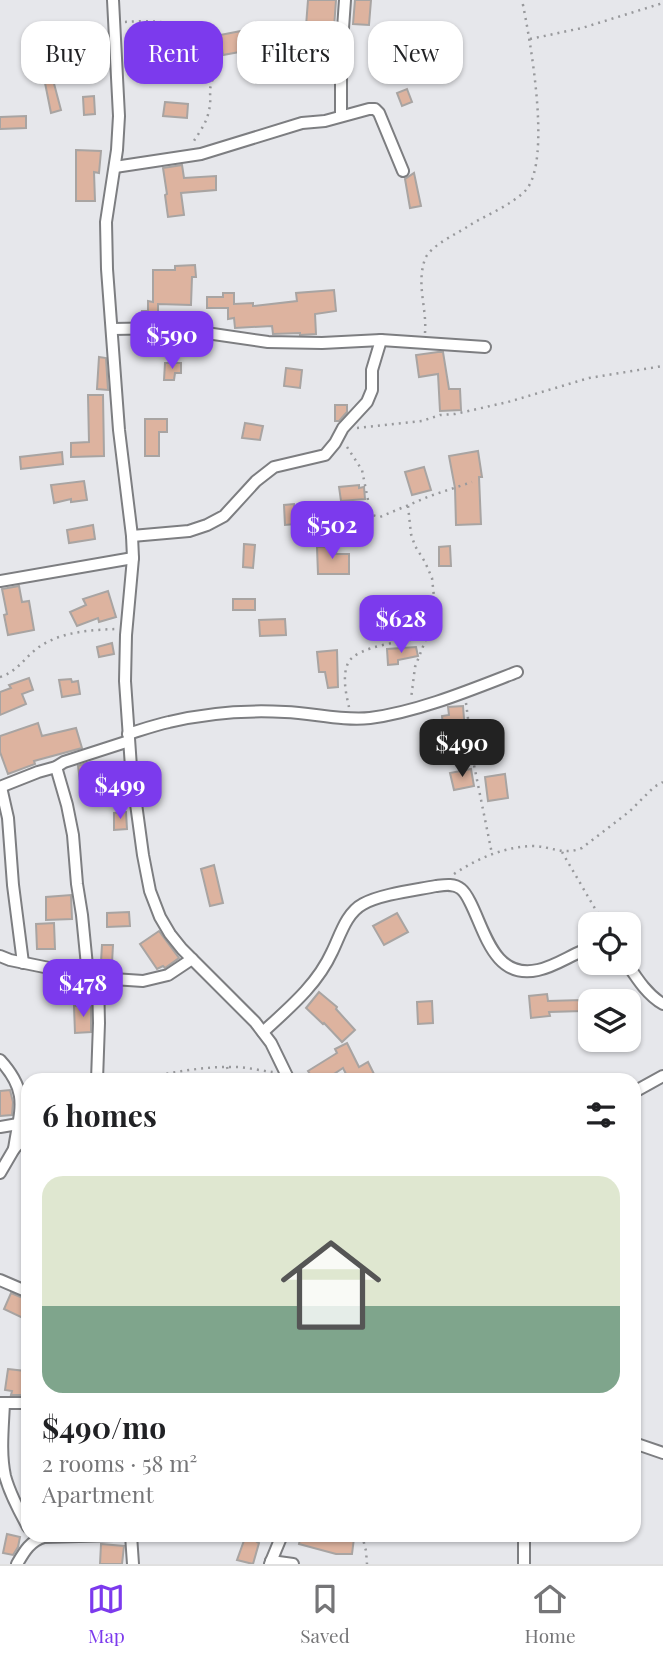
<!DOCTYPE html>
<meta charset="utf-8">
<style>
body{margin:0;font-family:"Playfair Display",serif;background:#f6f6f6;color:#202124;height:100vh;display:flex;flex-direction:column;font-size:26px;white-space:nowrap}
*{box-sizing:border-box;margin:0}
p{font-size:23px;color:#757577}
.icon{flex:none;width:38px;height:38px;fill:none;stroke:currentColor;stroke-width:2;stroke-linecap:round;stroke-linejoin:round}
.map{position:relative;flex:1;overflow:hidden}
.drawer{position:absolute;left:21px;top:1073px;width:620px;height:469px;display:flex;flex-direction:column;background:#fff;border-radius:21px;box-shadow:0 2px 5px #0004}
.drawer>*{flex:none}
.banner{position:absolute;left:21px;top:21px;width:621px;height:63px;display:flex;gap:14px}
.buttons{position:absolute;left:578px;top:912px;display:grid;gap:14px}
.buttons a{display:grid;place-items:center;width:63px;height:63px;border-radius:14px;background:#fff;box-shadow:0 2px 5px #0004;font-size:35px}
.price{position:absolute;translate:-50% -60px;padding:0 16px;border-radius:14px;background:#7c3aed;color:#fff;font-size:23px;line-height:46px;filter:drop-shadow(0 2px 4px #0008)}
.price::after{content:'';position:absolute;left:50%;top:42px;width:21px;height:16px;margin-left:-10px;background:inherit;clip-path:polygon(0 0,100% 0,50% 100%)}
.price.current{background:#222;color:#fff}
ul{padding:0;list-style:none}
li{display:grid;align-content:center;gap:14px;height:371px;padding:0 21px}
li+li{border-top:2px solid #e0e0e0}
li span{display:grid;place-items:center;height:217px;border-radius:21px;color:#555}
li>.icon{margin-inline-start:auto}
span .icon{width:126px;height:126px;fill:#fffc;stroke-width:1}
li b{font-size:30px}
h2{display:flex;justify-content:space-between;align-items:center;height:84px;padding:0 21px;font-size:30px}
.chip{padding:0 24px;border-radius:21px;background:#fff;box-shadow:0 2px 5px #0004;font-size:24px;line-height:63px}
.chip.current{background:#7c3aed;color:#fff}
.tab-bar{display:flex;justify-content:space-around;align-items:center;height:98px;border-top:2px solid #e0e0e0;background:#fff;font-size:19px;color:#757577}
.tab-bar a{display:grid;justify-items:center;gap:4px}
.tab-bar .current{color:#7c3aed}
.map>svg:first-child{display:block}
.building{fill:#ddb39f;stroke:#a8a4a2;stroke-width:2}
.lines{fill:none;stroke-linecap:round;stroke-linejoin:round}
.minor-casing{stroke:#7d7e81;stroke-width:14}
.path{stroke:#98999c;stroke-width:2.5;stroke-dasharray:2 5;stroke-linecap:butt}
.minor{stroke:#fff;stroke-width:10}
</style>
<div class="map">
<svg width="663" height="1564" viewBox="0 0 663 1564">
<rect width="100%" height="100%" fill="#e6e7eb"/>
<!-- building -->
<g class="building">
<polygon points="308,0 336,0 334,28 306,26"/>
<polygon points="355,0 371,0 369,25 353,24"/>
<polygon points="241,31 245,51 223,55 220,35"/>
<polygon points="87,64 89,75 71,79 69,67"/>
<polygon points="52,76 61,110 51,113 44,78"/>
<polygon points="407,89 412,102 402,106 397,93"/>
<polygon points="94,96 95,114 84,115 83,97"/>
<polygon points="165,102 188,104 187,118 163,116"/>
<polygon points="26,116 26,128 0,129 0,117"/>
<polygon points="76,150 101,151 99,173 94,172 95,201 76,201"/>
<polygon points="182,165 184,178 216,176 216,190 181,193 184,215 168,217 165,195 167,194 163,168"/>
<polygon points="414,173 421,206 410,208 405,179"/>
<polygon points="195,265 196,277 192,277 191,305 158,304 158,320 142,321 142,311 148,311 148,301 153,302 153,270 175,270 175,266"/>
<polygon points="334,290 336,311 315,314 316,334 300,335 300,333 273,334 272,326 235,328 234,318 228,319 228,308 207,308 207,297 223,297 223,293 234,293 234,304 253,303 253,306 297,301 296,293"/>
<polygon points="438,352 443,352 449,389 460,389 461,410 440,411 438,374 419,377 416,355"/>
<polygon points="99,357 106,358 108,390 97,389"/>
<polygon points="165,363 181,363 181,373 175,373 174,380 164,380"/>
<polygon points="286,368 302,370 300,388 284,386"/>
<polygon points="88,395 103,395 104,456 71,457 71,443 89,442"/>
<polygon points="335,405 347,405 347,412 339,421 335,421"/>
<polygon points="145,419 167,419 167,432 159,432 159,456 145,456"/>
<polygon points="245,423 263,426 260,440 242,438"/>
<polygon points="478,451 482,477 479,477 481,524 456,525 455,488 449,456"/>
<polygon points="62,452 63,464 21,469 20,457"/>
<polygon points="424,467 431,490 412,495 405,472"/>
<polygon points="84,481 87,500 71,502 71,499 54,503 51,485"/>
<polygon points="359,485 359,488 364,487 365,499 341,501 339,487"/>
<polygon points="294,504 295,524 285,525 284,505"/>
<polygon points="93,525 95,539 69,543 67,530"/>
<polygon points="244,544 255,545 253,568 243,567"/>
<polygon points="337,546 336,554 349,554 349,574 318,574 317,547"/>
<polygon points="450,546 451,566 439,566 439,547"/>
<polygon points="19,586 22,602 29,601 34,630 8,635 4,615 7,614 2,589"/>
<polygon points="108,591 116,617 99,622 98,618 77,626 70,612 86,605 83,599"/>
<rect x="233" y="599" width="22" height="11"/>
<polygon points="285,619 286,635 260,636 259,620"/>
<polygon points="112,643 114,654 99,657 97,647"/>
<polygon points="416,647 418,656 398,660 398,664 388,665 387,649"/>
<polygon points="337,650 338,687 328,688 325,672 319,672 317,652"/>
<polygon points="29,678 33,690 22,694 26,704 0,715 0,692 11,688 9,685"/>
<polygon points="71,679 72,682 78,681 80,694 62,697 59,680"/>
<polygon points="463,706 466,744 445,746 442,716 449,715 448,707"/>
<polygon points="38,723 42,736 76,728 82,748 34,761 35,764 8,774 0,752 0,736"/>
<polygon points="86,763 87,768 99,766 101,786 81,789 78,766"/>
<polygon points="471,769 474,786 454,790 450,773"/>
<polygon points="505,774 508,798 488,801 485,777"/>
<polygon points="124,777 127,793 110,800 106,800 100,787"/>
<polygon points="126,812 127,829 114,830 114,813"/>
<polygon points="214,865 223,903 210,906 201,869"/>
<polygon points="71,895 72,919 46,920 46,897"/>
<polygon points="129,912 130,926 107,927 107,913"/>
<polygon points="397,913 408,932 384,945 373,926"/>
<polygon points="54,923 55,949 37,949 36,924"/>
<polygon points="159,931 179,958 165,968 163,966 157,969 140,944"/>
<polygon points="102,945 113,945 112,963 101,962"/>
<polygon points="319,992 337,1007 336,1009 355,1030 342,1042 324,1023 323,1024 306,1008"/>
<polygon points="547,994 548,1001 581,1000 582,1011 549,1012 550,1016 531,1018 529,996"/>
<polygon points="432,1001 433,1023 418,1024 417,1002"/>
<polygon points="74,1006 91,1006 91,1032 75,1033"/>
<polygon points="347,1043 359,1067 368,1062 377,1080 349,1080 343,1068 325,1080 314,1080 308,1071 337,1053 335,1049"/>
<polygon points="10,1090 13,1102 12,1115 0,1116 0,1091"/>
<polygon points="11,1293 28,1300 28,1313 25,1319 4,1309"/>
<polygon points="8,1369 25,1371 23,1395 11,1395 12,1391 5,1390"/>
<polygon points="7,1534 20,1537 18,1547 13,1555 3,1553"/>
<polygon points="246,1535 260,1535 257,1542 259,1543 253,1564 237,1560"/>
<polygon points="301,1535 342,1535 354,1538 352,1554 336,1554 299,1544"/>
<polygon points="101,1544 124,1546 122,1564 100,1564"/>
</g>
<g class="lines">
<defs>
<g id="minor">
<polyline points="113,0 119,116 117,150 106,222 107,269 119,430 132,536 133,558 126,635 125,681 131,767 143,855 150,891 160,917 170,934 182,949 255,1022 271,1043 289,1080"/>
<polyline points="341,116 341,57 345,0"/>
<polyline points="115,167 201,154 302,123 325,121 369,109 375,109 379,113 403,171"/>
<polyline points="112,329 172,328 268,342 322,343 381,340 485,347"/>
<polyline points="132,536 189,531 207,525 224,516 256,481 274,467 325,455 335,443 343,428 367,402 372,390 372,370 381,340"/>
<polyline points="0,581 133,558"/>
<path d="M128 734C141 730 155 725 169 722 206 713 247 710 285 712 313 713 342 721 370 718 418 712 473 689 517 672"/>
<polyline points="56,767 67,805 73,835 77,884 82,915 88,976"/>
<polyline points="0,787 38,772 56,767 64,762 129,741"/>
<polyline points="1,787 8,818 13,885 23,963"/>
<polyline points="0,956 10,960 98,978 143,981 168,975 192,959"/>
<path d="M626 962C636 977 647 995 663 1004"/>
<path d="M263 1032C289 1008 317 985 332 952 340 936 346 913 363 904 381 894 416 890 436 886 444 885 454 883 461 889 465 892 468 898 470 902 485 931 494 980 538 970 553 967 568 957 582 951L590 950"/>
<path d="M0 1060C30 1093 20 1109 14 1149"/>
<polyline points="97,1080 99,1023 98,978"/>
<polyline points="634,1092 663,1076"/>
<polyline points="0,1127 18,1124"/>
<polyline points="0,1173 14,1149 28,1133"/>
<polyline points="0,1280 28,1292"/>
<polyline points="0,1403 28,1403"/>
<path d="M4 1403C3 1427 0 1453 5 1476 10 1494 19 1511 28 1527"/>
<polyline points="634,1443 663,1453"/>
<polyline points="131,1535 133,1564"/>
<polyline points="522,1535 524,1541 524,1564"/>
<polyline points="271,1561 293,1564"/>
<path d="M17 1564C24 1552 30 1541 44 1537L114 1535"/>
<polyline points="270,1564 282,1535"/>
</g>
</defs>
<!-- minor casing -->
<use href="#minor" class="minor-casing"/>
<!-- path -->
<g class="path">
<path d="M125 22C154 20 190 20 209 47 212 52 215 57 215 62 216 71 212 80 210 89 210 96 211 103 209 110 207 123 198 134 192 144"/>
<polyline points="530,39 582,28 663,3"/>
<path d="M425 333C427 307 416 285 425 259 430 246 456 234 467 227 485 215 511 206 526 190 552 159 530 39 522 0"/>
<polyline points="357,428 422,421 440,415 455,414 508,402 589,378 663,366"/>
<polyline points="347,447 362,470 368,500 367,511 372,515 380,517 430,496 472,482"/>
<polyline points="408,506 411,534 415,546 425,562 432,578 435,606 433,621 415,667 411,699"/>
<path d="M0 677C16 672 23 660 35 650 57 632 89 630 116 629"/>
<polyline points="466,703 474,765 492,854"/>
<path d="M349 707C346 694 342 676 348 663 356 646 408 640 426 638"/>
<polyline points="562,852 604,924"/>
<path d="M454 874C478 858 504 847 532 846 551 846 563 856 582 848L630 811 654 787 663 782"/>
<polyline points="227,1067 231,1080"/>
<path d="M132 1080C166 1074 201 1066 235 1067 248 1067 261 1071 273 1072"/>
<polyline points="362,1535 366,1551 367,1564"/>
</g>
<!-- minor -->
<use href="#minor" class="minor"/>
</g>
</svg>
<div class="buttons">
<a><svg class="icon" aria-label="locate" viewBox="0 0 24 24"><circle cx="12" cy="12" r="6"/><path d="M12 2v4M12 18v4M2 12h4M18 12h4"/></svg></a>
<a><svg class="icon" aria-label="layers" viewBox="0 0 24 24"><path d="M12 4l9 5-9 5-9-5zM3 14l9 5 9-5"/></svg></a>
</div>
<b class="price" style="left:172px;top:371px">$590</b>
<b class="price" style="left:332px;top:561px">$502</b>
<b class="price" style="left:401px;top:655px">$628</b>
<b class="price current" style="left:462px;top:779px">$490</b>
<b class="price" style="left:120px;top:821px">$499</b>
<b class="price" style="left:83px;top:1019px">$478</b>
<div class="banner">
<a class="chip">Buy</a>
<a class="chip current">Rent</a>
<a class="chip">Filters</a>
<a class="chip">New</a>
</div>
<section class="drawer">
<h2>6 homes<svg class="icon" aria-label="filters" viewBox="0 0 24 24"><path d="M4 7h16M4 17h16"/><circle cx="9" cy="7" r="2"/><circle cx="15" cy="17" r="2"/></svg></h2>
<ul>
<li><span style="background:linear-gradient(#dfe7d0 60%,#7fa58c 0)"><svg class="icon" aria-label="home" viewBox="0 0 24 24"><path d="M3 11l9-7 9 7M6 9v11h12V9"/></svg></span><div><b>$490/mo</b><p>2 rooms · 58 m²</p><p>Apartment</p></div></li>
</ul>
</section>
</div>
<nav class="tab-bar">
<a class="current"><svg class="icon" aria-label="map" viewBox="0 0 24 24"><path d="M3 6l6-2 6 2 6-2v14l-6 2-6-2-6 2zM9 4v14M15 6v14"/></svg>Map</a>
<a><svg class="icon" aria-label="saved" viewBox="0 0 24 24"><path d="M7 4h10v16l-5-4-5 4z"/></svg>Saved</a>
<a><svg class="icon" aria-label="home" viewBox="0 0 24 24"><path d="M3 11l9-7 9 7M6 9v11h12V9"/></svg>Home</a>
</nav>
